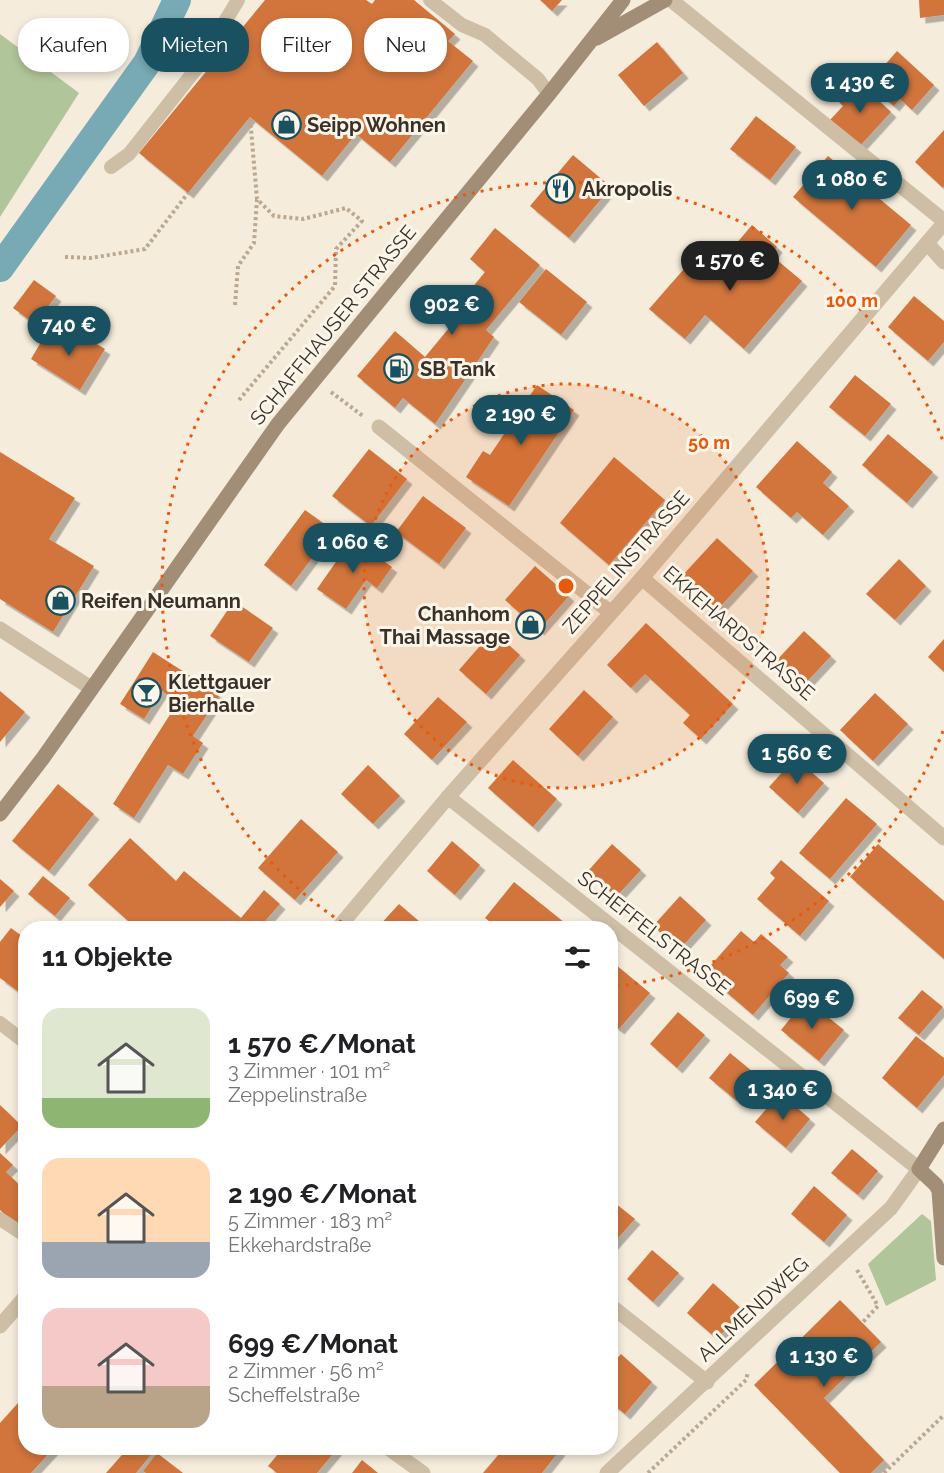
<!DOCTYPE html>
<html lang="de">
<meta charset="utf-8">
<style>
body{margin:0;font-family:Raleway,sans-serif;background:#f2f2f2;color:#202124;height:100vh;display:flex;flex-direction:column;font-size:22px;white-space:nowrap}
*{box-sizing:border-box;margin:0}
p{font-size:20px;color:#757577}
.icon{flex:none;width:33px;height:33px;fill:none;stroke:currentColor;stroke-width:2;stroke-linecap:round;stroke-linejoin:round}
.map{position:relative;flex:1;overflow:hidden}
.drawer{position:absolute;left:18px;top:921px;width:600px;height:534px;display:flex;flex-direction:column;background:#fff;border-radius:24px;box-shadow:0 3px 9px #0003}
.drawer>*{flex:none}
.hud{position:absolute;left:18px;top:18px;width:600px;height:54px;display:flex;gap:12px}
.price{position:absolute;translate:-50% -51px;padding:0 14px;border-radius:21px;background:#195160;color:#fff;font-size:20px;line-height:39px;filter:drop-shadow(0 2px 3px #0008)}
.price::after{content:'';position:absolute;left:50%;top:36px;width:18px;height:14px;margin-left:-9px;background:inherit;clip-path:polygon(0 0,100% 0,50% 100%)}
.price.current{background:#222;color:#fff}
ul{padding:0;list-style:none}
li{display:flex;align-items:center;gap:18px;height:150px;padding:0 24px}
li span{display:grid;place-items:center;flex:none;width:168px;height:120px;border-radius:18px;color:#555}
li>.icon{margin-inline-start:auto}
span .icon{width:72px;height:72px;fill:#fffc;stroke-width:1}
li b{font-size:26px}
h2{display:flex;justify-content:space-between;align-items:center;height:72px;padding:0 24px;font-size:26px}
.chip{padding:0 21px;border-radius:24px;background:#fff;box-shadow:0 3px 9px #0003;font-size:21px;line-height:54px}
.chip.current{background:#195160;color:#fff}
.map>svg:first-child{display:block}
.green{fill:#b1c59a}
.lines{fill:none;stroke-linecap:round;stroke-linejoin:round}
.canal{stroke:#78aab5;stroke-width:28}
.building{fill:#d1753d;filter:url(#shadow)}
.path{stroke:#baa890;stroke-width:4;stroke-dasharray:3 3;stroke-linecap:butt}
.lane{stroke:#cebea6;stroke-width:14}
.street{stroke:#cebea6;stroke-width:15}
.secondary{stroke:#a28d77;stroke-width:15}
.ring{fill:none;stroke:#e8590c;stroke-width:3;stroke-dasharray:3 6}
.labels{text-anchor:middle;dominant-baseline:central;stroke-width:6;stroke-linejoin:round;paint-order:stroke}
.poi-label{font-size:20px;font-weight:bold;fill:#3a3028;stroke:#fbf6e9;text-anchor:start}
.street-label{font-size:20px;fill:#3a3028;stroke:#fbf6e9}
.centre{fill:#e8590c;stroke:#fbf6e9;stroke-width:3}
.ring-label{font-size:18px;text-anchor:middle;font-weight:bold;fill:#e8590c;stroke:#fbf6e9;stroke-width:6;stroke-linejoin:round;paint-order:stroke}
</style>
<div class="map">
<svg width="944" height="1473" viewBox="0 0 944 1473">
<defs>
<filter id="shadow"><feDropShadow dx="5.5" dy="5.5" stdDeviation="0" flood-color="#0004"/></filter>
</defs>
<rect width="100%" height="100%" fill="#f5ecdc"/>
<!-- green -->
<g class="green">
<polygon points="0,34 79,93 0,217"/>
<polygon points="922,1214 931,1221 936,1280 886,1306 868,1264"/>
</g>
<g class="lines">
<!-- canal -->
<polyline class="canal" points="0,268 147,63 177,0"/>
</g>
<!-- building -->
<g class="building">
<polygon points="265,0 366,0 372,4 375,0 414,0 455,34 448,41 473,61 390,162 356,134 322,176 250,117 188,193 139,153"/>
<polygon points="540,0 562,0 552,11"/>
<polygon points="919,0 944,0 944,15 920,18"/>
<polygon points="657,42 683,73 644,106 618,75"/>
<polygon points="897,51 934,85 912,110 900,99 894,106 868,84"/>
<polygon points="858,81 891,112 859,147 830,120 843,106 839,102"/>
<polygon points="756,116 796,147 770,180 730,149"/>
<polygon points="944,130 944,186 943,188 915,162"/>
<polygon points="573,155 611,187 569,238 530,206"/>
<polygon points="828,156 911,225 876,267 793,197"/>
<polygon points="752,225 777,247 771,255 802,281 744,349 705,315 685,339 649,309 690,262 708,277"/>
<polygon points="495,228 540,265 486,330 494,337 435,424 403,398 395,408 357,376 395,331 425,357 463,311 457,306 485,272 470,259"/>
<polygon points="546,269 587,302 561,335 519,302"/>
<polygon points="34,280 56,296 35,324 13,308"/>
<polygon points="914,296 944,321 944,342 928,361 888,327"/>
<polygon points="70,328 105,349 80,390 31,359 47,332 62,341"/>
<polygon points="855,375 891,404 865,436 829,407"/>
<polygon points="537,385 574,410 509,506 466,477 483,451 490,455"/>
<polygon points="888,434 933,472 907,503 862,465"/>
<polygon points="797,441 832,472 823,483 849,506 823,535 797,512 791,518 756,487"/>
<polygon points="369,449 407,479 371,526 332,496"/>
<polygon points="0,452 75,498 49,539 94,566 53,632 0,599"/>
<polygon points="614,457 665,500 609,565 560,523"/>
<polygon points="423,496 466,528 439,564 396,532"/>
<polygon points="305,510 333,530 291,586 264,565"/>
<polygon points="717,538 753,571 717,610 681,577"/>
<polygon points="352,539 392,567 377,588 366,580 346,609 317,589"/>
<polygon points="899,559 926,586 895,620 866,594"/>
<polygon points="535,566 569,596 539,630 505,600"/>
<polygon points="234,601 273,628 249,662 210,636"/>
<polygon points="646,623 733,704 701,739 683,723 690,715 645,674 631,688 607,665"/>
<polygon points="493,631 520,655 486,694 459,670"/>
<polygon points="804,631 831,656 803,686 776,661"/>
<polygon points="944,639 944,672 928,657"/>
<polygon points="153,652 220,695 193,736 203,743 183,774 168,765 134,818 113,804 178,702 162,691 144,719 120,704"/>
<polygon points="584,690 613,717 578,756 549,729"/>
<polygon points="0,691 25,712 0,742"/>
<polygon points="875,693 908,724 873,761 840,730"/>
<polygon points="438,697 467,722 432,760 404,734"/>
<polygon points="795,758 824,783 798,813 769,787"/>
<polygon points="513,760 557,799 533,827 488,788"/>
<polygon points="368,765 400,796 373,824 341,794"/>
<polygon points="58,784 94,814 49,871 12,841"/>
<polygon points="846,798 877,824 830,879 799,853"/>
<polygon points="301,819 338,852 295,900 258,868"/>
<polygon points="130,838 176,881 184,871 241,918 264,890 280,904 259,928 136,928 88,885"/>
<polygon points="452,841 480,865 455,895 427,871"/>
<polygon points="612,844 641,870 616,897 588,871"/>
<polygon points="878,844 944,901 944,959 850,877"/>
<polygon points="781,860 829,901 800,936 757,899 775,878 770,873"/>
<polygon points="43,876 70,898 55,916 28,894"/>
<polygon points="0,879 14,891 0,907"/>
<polygon points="514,882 570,927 569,928 498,928 485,918"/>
<polygon points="680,896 706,920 680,949 653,926"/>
<polygon points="399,904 427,928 377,928"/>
<polygon points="11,928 26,939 26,997 0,978 0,942"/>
<polygon points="741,931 754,942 761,934 788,957 780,965 789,973 753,1015 704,973"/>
<polygon points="610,960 650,993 619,1029 610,1022"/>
<polygon points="922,990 943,1007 919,1035 898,1018"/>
<polygon points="806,999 844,1030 819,1061 781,1030"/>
<polygon points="678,1012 705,1035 677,1068 650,1044"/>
<polygon points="916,1036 944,1058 944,1075 917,1108 882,1078"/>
<polygon points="730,1053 758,1076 737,1101 709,1078"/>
<polygon points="780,1093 810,1119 786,1148 755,1122"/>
<polygon points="0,1105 22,1126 0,1149"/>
<polygon points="852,1149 878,1171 858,1195 831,1173"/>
<polygon points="0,1153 13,1165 6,1172 26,1191 26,1226 21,1231 0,1210"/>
<polygon points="814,1186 847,1215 824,1242 791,1214"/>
<polygon points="610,1199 635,1219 610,1247"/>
<polygon points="652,1250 679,1273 653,1302 627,1279"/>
<polygon points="713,1283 743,1310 717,1339 687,1313"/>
<polygon points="840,1300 881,1342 824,1398 884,1460 871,1473 840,1473 754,1385"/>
<polygon points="621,1354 652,1382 625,1414 610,1402 610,1366"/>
<polygon points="18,1403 26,1410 26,1448 54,1448 31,1473 0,1473 0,1423"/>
<polygon points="128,1448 150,1448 154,1451 136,1473 106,1473"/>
<polygon points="283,1448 338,1448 317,1473 277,1473 268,1466"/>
<polygon points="504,1448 557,1448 560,1450 542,1473 483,1473"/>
<polygon points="157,1453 183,1473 146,1473 143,1471"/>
<polygon points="362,1460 378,1473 352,1473"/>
</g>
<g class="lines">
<!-- path -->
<g class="path">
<polyline points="65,257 91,258 145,249 188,193"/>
<polyline points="235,305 238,266 254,243 257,200"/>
<polyline points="331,392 363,416"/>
<polyline points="239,400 335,286 336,249 362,221 346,208 303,219 274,216 257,199 250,117"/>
<polyline points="857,1270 878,1306 862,1323"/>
<polyline points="648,1473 746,1380 748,1372"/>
<polyline points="884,1473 944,1415"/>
</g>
<!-- lane -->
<g class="lane">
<polyline points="430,0 462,25 485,35 538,79 549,94"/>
<polyline points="111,167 129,154 196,69 238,0"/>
<polyline points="0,1023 26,1043"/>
<polyline points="0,1219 26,1236"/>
</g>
<!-- street -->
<g class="street">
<polyline points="671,0 944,221"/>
<polyline points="927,243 944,262"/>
<polyline points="379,427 610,612"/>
<polyline points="642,578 944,838"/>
<polyline points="0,629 91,688"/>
<polyline points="448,797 919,1169 891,1208 607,1473"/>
<polyline points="338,928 448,797 642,578 944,223"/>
<polyline points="610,1305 707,1382"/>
<polyline points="0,1326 26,1296"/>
<polyline points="388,1448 423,1473"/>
</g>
<!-- secondary -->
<g class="secondary">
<polyline points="597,38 665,0"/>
<polyline points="0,814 43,758 278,424 549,94 623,0"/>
<polyline points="944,1129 919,1169 936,1185 939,1191 944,1258"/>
</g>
</g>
<!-- distance rings -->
<circle cx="566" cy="586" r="202" fill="#e8590c" fill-opacity=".12"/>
<g class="ring">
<circle cx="566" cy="586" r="202"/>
<path d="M943 731A404 404 0 0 1 612 987M349 927A404 404 0 1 1 943 441"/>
</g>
<!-- icons -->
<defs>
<symbol id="shop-ring" viewBox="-11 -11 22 22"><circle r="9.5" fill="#fbf6e9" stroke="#195160" stroke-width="1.5"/><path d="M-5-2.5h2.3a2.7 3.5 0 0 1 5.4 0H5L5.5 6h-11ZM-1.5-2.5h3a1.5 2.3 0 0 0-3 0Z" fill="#195160"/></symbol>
<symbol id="restaurant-ring" viewBox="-11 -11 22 22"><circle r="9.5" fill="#fbf6e9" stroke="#195160" stroke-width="1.5"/><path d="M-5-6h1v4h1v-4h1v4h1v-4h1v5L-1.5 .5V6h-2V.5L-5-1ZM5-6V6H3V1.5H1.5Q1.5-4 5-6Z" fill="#195160"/></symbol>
<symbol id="fuel-ring" viewBox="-11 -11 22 22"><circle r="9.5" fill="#fbf6e9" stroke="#195160" stroke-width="1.5"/><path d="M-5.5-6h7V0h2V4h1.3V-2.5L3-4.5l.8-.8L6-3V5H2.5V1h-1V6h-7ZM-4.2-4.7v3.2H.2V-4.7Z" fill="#195160"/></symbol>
<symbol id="bar-ring" viewBox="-11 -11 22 22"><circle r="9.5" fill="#fbf6e9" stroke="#195160" stroke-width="1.5"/><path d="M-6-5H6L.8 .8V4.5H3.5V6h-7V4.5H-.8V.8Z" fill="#195160"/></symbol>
</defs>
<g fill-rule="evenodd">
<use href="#shop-ring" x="270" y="108" width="33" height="33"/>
<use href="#restaurant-ring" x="544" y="172" width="33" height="33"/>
<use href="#fuel-ring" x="382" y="352" width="33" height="33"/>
<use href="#shop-ring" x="44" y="584" width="33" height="33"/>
<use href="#shop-ring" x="514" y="608" width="33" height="33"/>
<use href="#bar-ring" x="130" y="676" width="33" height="33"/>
</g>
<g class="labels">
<!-- poi labels -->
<g class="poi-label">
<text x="307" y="125">Seipp Wohnen</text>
<text x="582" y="189">Akropolis</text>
<text x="420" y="369">SB Tank</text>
<text x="81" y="601">Reifen Neumann</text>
<text x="510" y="614" text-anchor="end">Chanhom<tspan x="510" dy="23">Thai Massage</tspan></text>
<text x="168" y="682">Klettgauer<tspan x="168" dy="23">Bierhalle</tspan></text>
</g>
<!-- street labels -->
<g class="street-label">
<text transform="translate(333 325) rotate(-51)">SCHAFFHAUSER STRASSE</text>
<text transform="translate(626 562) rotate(-49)">ZEPPELINSTRASSE</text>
<text transform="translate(739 633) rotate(41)">EKKEHARDSTRASSE</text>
<text transform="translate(654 933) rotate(38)">SCHEFFELSTRASSE</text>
<text transform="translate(753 1309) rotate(-43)">ALLMENDWEG</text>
</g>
</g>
<circle cx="566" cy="586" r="9" class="centre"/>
<g class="ring-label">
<text x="852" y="307">100 m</text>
<text x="709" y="449">50 m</text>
</g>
</svg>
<b class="price" style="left:860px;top:114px">1 430 €</b>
<b class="price" style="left:852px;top:211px">1 080 €</b>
<b class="price current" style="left:730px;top:292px">1 570 €</b>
<b class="price" style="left:452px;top:336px">902 €</b>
<b class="price" style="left:69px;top:357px">740 €</b>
<b class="price" style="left:521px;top:446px">2 190 €</b>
<b class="price" style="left:353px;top:574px">1 060 €</b>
<b class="price" style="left:797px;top:785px">1 560 €</b>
<b class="price" style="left:812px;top:1030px">699 €</b>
<b class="price" style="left:783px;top:1121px">1 340 €</b>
<b class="price" style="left:824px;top:1388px">1 130 €</b>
<div class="hud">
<a class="chip">Kaufen</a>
<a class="chip current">Mieten</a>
<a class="chip">Filter</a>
<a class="chip">Neu</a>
</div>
<section class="drawer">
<h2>11 Objekte<svg class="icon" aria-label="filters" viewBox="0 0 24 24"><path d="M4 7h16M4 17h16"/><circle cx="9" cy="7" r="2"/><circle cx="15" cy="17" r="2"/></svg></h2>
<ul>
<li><span style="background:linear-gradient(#dfe7d0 75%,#8fb573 0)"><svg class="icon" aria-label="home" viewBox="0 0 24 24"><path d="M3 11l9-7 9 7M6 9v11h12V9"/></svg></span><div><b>1 570 €/Monat</b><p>3 Zimmer · 101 m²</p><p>Zeppelinstraße</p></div></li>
<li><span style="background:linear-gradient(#ffd9b3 70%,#9aa5b1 0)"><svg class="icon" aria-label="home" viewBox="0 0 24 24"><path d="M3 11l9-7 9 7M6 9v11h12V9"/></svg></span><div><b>2 190 €/Monat</b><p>5 Zimmer · 183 m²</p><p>Ekkehardstraße</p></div></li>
<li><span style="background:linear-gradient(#f6c9c9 65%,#b9a48a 0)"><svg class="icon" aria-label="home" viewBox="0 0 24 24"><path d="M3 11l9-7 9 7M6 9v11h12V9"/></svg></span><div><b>699 €/Monat</b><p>2 Zimmer · 56 m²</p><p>Scheffelstraße</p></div></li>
</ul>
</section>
</div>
